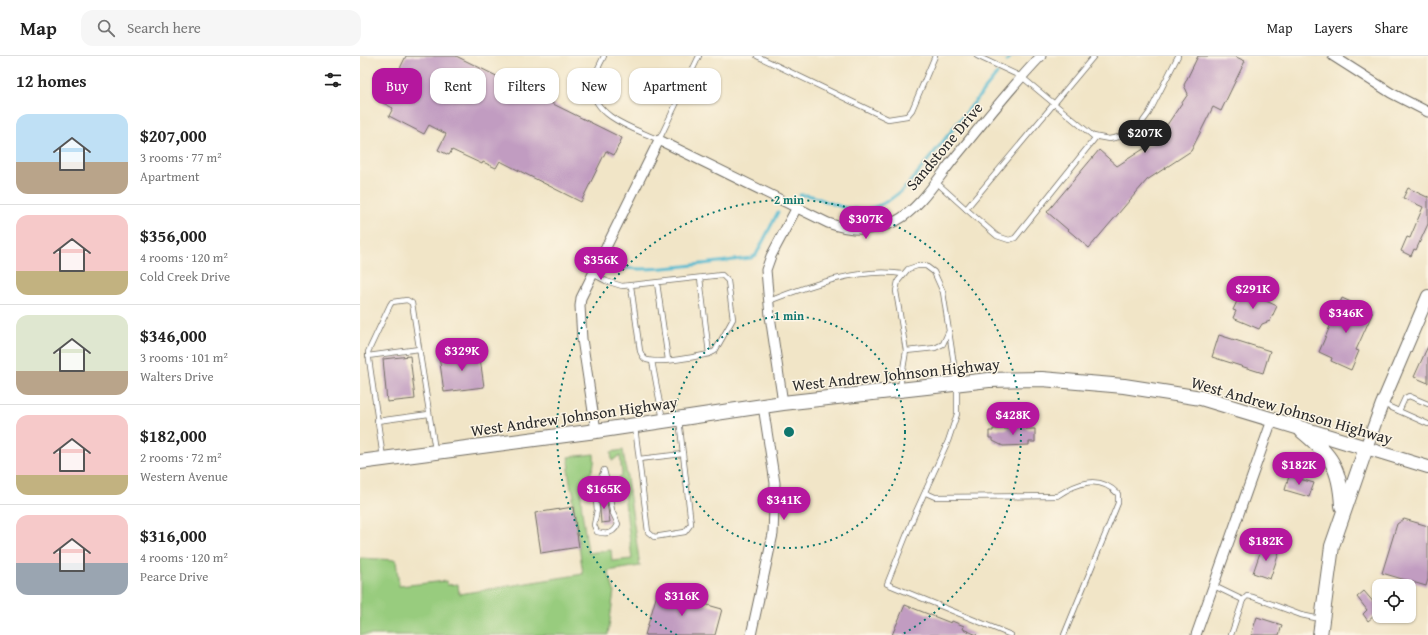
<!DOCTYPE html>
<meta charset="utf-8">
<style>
body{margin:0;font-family:"Gentium Book Plus",serif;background:#f6f6f6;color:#222;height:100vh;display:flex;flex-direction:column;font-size:15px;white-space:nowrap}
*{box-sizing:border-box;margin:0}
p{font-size:13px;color:#767676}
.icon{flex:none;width:22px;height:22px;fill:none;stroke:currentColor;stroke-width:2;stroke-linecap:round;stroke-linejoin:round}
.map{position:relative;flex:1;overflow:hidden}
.details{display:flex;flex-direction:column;background:#fff;width:360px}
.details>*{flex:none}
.banner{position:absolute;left:12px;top:12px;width:380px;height:36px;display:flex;gap:8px}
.controls{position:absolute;left:1012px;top:523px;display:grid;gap:8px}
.controls a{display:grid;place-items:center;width:44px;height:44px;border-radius:8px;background:#fff;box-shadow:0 1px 3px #0004;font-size:20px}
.price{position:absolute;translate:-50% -34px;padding:0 9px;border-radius:14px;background:#b5179e;color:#fff;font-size:13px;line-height:26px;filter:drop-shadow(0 1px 2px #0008)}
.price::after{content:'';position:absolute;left:50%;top:24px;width:12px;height:9px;margin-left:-6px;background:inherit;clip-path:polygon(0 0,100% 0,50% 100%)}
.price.active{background:#222;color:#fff}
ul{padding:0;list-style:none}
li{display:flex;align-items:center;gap:12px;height:100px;padding:0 16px}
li+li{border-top:1px solid #e0e0e0}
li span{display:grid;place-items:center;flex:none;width:112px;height:80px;border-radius:12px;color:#555}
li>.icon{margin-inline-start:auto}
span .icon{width:48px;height:48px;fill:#fffc;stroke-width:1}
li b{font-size:17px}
h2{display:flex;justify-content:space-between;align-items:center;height:48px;padding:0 16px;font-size:17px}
.chip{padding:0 14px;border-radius:12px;background:#fff;box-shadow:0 1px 3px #0004;font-size:14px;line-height:36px}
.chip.active{background:#b5179e;color:#fff}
header{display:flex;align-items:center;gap:24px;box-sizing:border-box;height:56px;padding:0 20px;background:#fff;border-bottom:1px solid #e0e0e0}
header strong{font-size:19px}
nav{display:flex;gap:22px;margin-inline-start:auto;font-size:14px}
.search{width:280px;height:36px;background:#f6f6f6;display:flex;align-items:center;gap:10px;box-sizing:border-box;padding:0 14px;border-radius:12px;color:#767676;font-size:15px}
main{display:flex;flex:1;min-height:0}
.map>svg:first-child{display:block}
.green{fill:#98cc7e;stroke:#627c54}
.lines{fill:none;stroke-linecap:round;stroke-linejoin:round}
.stream{stroke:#52b9d0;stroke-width:3}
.building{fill:#c19cc1}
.lane-casing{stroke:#706c62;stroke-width:6}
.street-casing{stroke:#706c62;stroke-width:11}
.secondary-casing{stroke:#706c62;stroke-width:14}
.primary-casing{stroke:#706c62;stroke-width:16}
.lane{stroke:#fff;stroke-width:4.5}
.street{stroke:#fff;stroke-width:9}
.secondary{stroke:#fff;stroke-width:12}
.primary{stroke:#fff;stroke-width:14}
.ring{fill:none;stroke:#0f766e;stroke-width:2;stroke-dasharray:2 4}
.labels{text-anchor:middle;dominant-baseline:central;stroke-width:3;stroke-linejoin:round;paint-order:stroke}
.street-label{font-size:16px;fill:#2b2b2b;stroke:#fcf5e5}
.centre{fill:#0f766e;stroke:#fcf5e5;stroke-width:2}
.ring-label{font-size:12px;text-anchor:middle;font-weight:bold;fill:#0f766e;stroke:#fcf5e5;stroke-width:3;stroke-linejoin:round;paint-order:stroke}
</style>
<header>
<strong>Map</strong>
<div class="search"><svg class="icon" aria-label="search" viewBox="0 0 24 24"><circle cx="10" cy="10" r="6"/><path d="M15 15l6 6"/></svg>Search here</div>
<nav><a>Map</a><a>Layers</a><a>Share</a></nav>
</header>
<main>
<section class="details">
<h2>12 homes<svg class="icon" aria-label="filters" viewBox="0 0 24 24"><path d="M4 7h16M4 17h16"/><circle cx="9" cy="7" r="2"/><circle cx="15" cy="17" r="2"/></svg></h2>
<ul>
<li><span style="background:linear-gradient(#bfe0f5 60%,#b9a48a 0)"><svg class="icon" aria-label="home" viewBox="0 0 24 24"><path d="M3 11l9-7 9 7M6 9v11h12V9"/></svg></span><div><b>$207,000</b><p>3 rooms · 77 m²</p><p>Apartment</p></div></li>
<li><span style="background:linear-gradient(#f6c9c9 70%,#c2b280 0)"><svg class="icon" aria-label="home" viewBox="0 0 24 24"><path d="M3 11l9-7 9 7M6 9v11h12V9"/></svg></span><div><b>$356,000</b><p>4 rooms · 120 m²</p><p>Cold Creek Drive</p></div></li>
<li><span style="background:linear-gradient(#dfe7d0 70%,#b9a48a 0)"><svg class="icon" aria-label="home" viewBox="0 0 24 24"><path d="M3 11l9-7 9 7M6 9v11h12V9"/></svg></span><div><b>$346,000</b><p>3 rooms · 101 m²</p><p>Walters Drive</p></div></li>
<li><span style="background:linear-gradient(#f6c9c9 75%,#c2b280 0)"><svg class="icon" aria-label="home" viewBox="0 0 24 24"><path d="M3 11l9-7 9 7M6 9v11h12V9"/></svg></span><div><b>$182,000</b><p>2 rooms · 72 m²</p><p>Western Avenue</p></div></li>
<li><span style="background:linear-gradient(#f6c9c9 60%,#9aa5b1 0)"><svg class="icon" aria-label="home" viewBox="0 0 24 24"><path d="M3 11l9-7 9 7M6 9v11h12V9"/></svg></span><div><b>$316,000</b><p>4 rooms · 120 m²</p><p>Pearce Drive</p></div></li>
</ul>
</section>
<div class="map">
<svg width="1068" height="579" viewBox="0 0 1068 579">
<rect width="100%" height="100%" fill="#fcf5e5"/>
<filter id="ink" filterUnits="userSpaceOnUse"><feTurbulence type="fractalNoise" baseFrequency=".025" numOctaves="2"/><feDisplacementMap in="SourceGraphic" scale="8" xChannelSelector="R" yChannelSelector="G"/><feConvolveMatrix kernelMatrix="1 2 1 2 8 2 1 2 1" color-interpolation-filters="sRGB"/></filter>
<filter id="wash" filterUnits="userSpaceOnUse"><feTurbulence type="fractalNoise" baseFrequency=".012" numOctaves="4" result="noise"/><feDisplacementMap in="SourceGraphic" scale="16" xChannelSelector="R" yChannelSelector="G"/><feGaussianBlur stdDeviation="0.9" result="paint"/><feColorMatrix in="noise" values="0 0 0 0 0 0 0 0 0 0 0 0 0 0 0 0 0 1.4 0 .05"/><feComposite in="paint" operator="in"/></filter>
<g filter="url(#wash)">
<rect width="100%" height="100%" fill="#f1e5c7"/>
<!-- green -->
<path class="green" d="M263 394 280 510 248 515 254 535 248 579H0V502L36 504 39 530 86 525 87 529 98 528 99 538 223 518 212 442 214 441 213 434 211 433 208 413 210 412 208 401 234 398C237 418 222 423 221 438 221 457 226 478 228 497L251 494 252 505 272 503 264 437 256 425 262 418 260 399 252 405 251 396Z"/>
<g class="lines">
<!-- stream -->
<g class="stream">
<polyline points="647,5 651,0"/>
<path d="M440 139C453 138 461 144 473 148 505 160 525 151 548 129L637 18"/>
<path d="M251 209C275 220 360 205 391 202L396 199 418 156"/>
</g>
</g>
<g id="blocks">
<!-- building -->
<g class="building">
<polygon points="46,0 96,0 262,82 254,99 246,95 221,146 140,105 136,112 123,106 122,108 92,94 89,99 78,94 86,78 69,69 64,78 29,60 33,52 23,47"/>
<polygon points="838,0 874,0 885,5 861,55 853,51 831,95 787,124 729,192 687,156 739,94 757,110 796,85 828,38 824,29"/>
<polygon points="1048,132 1067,141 1068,140 1068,168 1056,194 1054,193 1051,200 1041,195 1047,181 1050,182 1063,151 1043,142"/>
<polygon points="882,234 917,250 910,265 902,268 899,273 873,262 876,255 873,254"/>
<polygon points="982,242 1013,256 996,294 999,295 991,314 971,305 972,302 959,296"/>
<polygon points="859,279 910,295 903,317 852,301"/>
<polygon points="1068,290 1068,327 1054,321"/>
<polygon points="119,295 124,331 84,336 79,300"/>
<polygon points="50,300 55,343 27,346 23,303"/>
<polygon points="648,368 666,368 666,373 675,373 675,386 669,386 669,389 643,390 633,385 633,382 629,382 629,375 633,375 633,373 648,373"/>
<polygon points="929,420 954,427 949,441 925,434"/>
<polygon points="246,440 250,466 241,467 239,441"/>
<polygon points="213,451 219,491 181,497 175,457"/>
<polygon points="1044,463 1068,470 1068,523 1066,530 1022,517 1037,468"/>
<polygon points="903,488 920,494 910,523 893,517"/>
<polygon points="298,535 362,553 355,579 285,579"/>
<polygon points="1004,535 1015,548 1019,545 1019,556 1008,565 1003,558 1007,554 997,541"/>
<polygon points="545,549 591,567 592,565 604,570 603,573 617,579 532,579"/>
<polygon points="897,561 922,569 919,579 891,579"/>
</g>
</g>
</g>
<g filter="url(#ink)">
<use href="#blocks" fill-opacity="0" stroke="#706c62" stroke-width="1"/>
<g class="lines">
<defs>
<g id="lane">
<path d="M244 0C240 9 232 21 232 31 234 62 276 73 299 84L339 0"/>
<polyline points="397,0 528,63 547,60 552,54 575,0"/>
<polyline points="617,0 662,21 733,80 749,83 759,81 781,68 789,57 818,0"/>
<polyline points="576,126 606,153 734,0"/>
<polyline points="606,153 637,180 649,184 655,182 736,81"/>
<path d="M233 218 246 225 262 230 362 219 368 225 373 263 355 295 349 298C334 301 301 308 287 304 283 303 282 299 280 295L271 230"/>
<polyline points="340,222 349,298"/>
<polyline points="297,227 308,304"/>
<path d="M409 245C447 230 501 211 542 218"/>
<polyline points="546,295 575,292 583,288 588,277"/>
<polyline points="8,300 59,293"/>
<polyline points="292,305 303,364"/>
<polyline points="540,331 546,295 536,235 538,225 548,213 557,210 566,210 574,216 583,236 597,328 597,358 588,385 554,460 527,528 651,579"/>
<polyline points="1023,348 1068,368"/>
<polyline points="1039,355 1045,342 1049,340 1068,348"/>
<polyline points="17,365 69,358"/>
<polyline points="275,371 288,476 294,481 325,476 331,468 319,363"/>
<polyline points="23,402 8,296 30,249 32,246 47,244 52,247 75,394"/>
<polyline points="279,403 323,398"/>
<path d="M244 414 249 434 252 455 258 468C254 478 247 479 237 476L234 469 237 454 235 436Z"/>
<path d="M566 437 575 441 697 440C717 427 739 418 758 438V447L704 579"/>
<polyline points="854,530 883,544"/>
<polyline points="871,579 883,544 887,540 893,541 941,559 960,563"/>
</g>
<g id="street">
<polyline points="973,0 1031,37 1068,56"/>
<polyline points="423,347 410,260 406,214 411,200 436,153"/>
<path d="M236 375 222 283 220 250 221 242 299 84 468 167C490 175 514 176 536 165 558 154 577 124 592 105 621 70 649 33 681 0"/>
<polyline points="391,579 413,478 415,427 403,350"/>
<polyline points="836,579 912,364"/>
</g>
<polyline id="secondary" points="1068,240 1022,348 1006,392 1068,411"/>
<g id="primary">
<path d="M942 375C971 399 980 411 982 450"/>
<polyline points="0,406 236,375 423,347 629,324 682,323 764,330 841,342 1006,392 972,490 960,579"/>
</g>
</defs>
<!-- lane casing -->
<use href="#lane" class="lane-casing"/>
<!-- street casing -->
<use href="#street" class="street-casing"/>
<!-- secondary casing -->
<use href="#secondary" class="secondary-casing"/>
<!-- primary casing -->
<use href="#primary" class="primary-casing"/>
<!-- lane -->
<use href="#lane" class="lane"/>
<!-- street -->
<use href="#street" class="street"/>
<!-- secondary -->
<use href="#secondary" class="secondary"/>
<!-- primary -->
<use href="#primary" class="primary"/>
</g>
</g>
<!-- distance rings -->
<g class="ring">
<circle cx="429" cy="376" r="116"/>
<path d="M317 579A232 232 0 1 1 541 579"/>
</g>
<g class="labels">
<!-- street labels -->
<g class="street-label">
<text transform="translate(584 90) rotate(-50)">Sandstone Drive</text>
<text transform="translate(536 318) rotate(-6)">West Andrew Johnson Highway</text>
<text transform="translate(932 354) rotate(16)">West Andrew Johnson Highway</text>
<text transform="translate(214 360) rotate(-8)">West Andrew Johnson Highway</text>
</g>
</g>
<circle cx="429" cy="376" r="6" class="centre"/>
<g class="ring-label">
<text x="429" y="148">2 min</text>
<text x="429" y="264">1 min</text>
</g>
</svg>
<div class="controls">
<a><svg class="icon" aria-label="locate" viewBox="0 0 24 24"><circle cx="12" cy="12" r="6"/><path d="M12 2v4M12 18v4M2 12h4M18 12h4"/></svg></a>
</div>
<b class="price active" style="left:785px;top:98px">$207K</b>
<b class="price" style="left:506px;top:184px">$307K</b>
<b class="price" style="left:241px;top:225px">$356K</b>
<b class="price" style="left:893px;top:254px">$291K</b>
<b class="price" style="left:986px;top:278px">$346K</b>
<b class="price" style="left:102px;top:316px">$329K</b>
<b class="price" style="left:653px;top:380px">$428K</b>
<b class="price" style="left:939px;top:430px">$182K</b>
<b class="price" style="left:244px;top:454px">$165K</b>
<b class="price" style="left:424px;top:465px">$341K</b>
<b class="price" style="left:906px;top:506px">$182K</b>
<b class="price" style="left:322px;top:561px">$316K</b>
<div class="banner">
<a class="chip active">Buy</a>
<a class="chip">Rent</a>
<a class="chip">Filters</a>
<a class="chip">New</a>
<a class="chip">Apartment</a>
</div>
</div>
</main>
